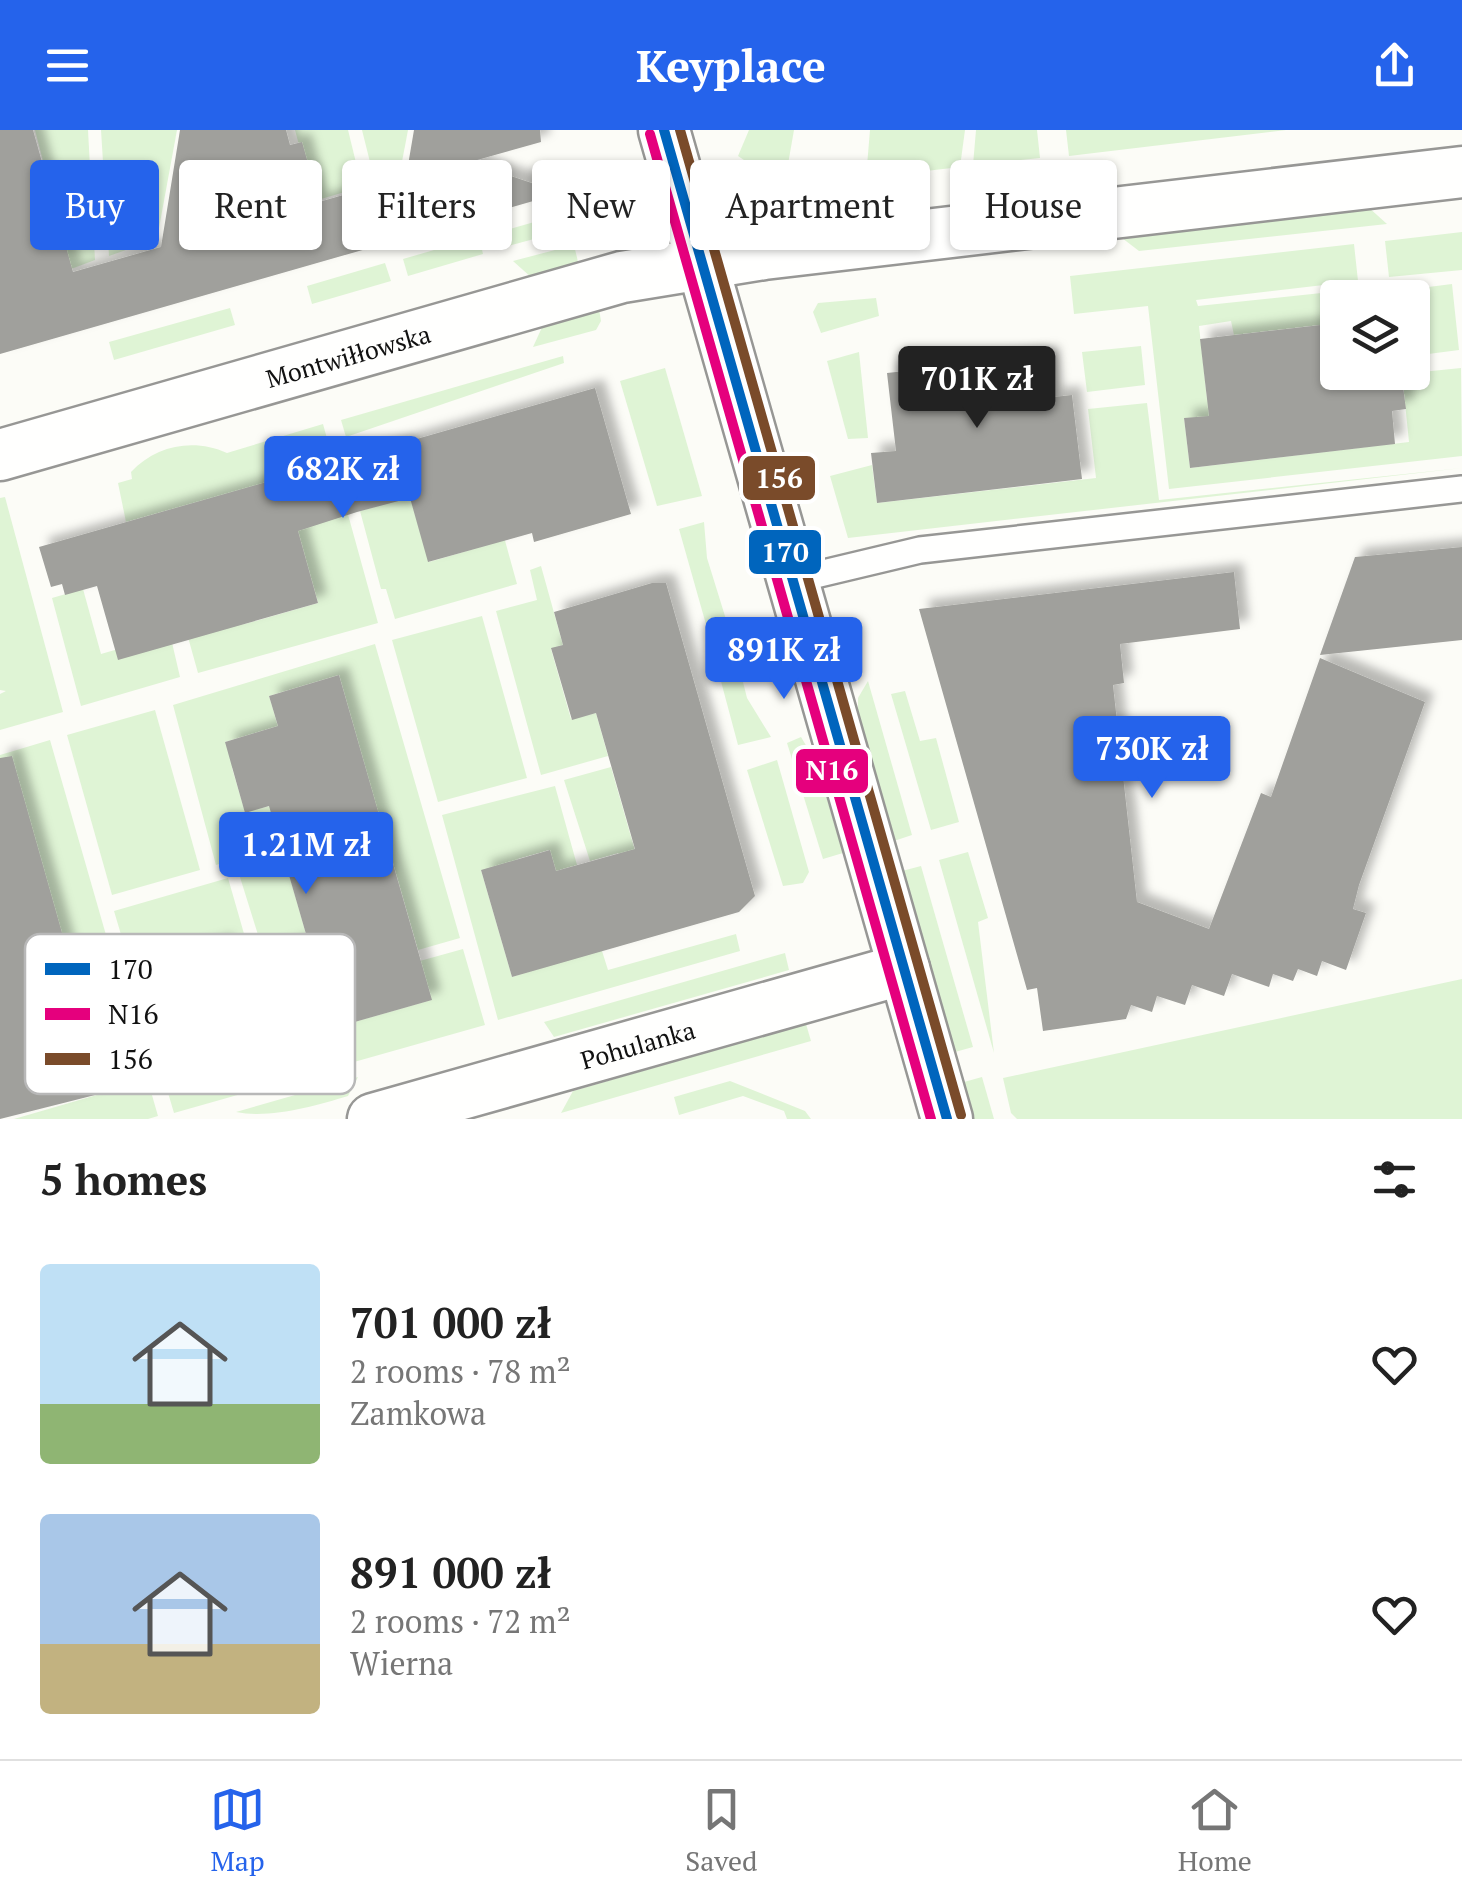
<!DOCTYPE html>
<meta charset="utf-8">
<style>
body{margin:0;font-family:"PT Serif",serif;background:#f6f6f6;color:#222;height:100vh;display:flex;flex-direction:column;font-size:38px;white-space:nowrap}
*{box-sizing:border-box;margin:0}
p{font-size:32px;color:#767676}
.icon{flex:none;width:55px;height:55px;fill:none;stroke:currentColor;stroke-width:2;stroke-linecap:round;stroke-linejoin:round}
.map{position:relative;height:989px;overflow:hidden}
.sheet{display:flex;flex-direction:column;background:#fff;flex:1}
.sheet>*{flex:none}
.guide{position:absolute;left:30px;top:30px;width:1402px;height:90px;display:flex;gap:20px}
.buttons{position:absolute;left:1320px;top:150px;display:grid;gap:20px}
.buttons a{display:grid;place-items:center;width:110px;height:110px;border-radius:10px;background:#fff;box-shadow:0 2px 8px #0004;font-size:50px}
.price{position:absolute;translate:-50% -85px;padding:0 22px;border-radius:10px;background:#2563eb;color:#fff;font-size:32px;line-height:65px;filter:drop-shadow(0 2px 5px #0008)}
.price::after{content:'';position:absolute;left:50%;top:60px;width:30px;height:22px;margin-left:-15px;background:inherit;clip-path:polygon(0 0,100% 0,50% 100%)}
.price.on{background:#222;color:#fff}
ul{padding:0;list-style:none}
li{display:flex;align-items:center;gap:30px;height:250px;padding:0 40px}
li span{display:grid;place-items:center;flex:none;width:280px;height:200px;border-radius:10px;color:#555}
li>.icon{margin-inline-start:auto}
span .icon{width:120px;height:120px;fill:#fffc;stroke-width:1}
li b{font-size:42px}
h2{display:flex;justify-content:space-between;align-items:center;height:120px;padding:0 40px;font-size:42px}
.pill{padding:0 35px;border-radius:10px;background:#fff;box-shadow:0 2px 8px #0004;font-size:35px;line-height:90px}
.pill.on{background:#2563eb;color:#fff}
header{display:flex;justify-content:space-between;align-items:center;height:130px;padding:0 40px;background:#2563eb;color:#fff;font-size:45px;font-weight:700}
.dock{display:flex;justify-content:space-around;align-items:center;height:140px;border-top:2px solid #e0e0e0;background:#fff;font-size:28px;color:#767676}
.dock a{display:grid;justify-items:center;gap:5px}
.dock .on{color:#2563eb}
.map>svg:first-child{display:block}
.green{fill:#dff4d5}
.building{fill:#a0a09c;filter:url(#shadow)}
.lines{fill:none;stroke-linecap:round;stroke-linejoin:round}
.service-casing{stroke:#979795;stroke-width:30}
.minor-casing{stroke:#979795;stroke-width:55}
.service{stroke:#fffffe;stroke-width:25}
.minor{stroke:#fffffe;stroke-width:50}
.bus-1-casing{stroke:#fff;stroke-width:18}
.bus-2-casing{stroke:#fff;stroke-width:18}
.bus-3-casing{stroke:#fff;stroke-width:18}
.bus-1{stroke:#0065bd;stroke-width:10}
.bus-2{stroke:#e5007d;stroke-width:10}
.bus-3{stroke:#7a4b2a;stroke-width:10}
.labels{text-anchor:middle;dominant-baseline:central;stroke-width:10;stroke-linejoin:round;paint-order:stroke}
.street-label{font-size:25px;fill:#111;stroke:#fff}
.key{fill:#fff;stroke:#b8b8b8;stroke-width:2.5}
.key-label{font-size:28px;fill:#111}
.line-badge{stroke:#fff;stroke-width:4}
.badge-label{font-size:28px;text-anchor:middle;font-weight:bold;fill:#fff}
</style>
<header><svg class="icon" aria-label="menu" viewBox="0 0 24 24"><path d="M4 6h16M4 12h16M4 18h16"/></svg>Keyplace<svg class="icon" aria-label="share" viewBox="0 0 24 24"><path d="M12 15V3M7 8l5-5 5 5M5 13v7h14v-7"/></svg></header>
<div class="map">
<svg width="1462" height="989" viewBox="0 0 1462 989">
<defs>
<filter id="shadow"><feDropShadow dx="9" dy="-9" stdDeviation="5" flood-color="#0004"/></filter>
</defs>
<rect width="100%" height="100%" fill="#fcfcf7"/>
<!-- green -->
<g class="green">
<polygon points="35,0 88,0 95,130 71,139"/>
<polygon points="101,0 177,0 157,109 109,126"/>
<polygon points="295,0 348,0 362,57 314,71"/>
<polygon points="362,0 408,0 401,37 373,44"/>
<polygon points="749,0 794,0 784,57 738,26"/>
<polygon points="870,0 965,0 960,37 866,48"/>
<polygon points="976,0 1037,0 1040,28 973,35"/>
<polygon points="1066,0 1286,0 1069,26"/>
<polygon points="1367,76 1387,94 1139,121 1122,108"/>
<polygon points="566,83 571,99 501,118 496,103"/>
<polygon points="1462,102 1462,140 1389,147 1385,111"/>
<polygon points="479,107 483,124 408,146 403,129"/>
<polygon points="1354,114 1358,151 1196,170 1198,176 1359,159 1360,167 1338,168 1337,193 1234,205 1231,191 1199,196 1207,269 1218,296 1184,288 1190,338 1409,312 1402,244 1461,238 1462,326 1169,359 1148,176 1074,184 1070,146"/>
<polygon points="574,115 579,136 532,148 513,131"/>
<polygon points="385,133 391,151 312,174 307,156"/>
<polygon points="1452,154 1459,220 1413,226 1412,168 1390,167 1389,162"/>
<polygon points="876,168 879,186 821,203 813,182 818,173"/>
<polygon points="230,178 235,195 114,230 109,212"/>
<polygon points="599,179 601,191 596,200 533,217 544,193"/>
<polygon points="1141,216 1145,255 1087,262 1082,222"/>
<polygon points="859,222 868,308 848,309 827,231"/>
<polygon points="563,226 564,233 346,307 341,290"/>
<polygon points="665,238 702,366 657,376 620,251"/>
<polygon points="1147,273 1159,370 1462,338 848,408 830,346 872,335 877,373 1096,348 1088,279"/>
<path d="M323 294 378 493 198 543 186 500 245 494 318 473 283 348 126 392 118 353 132 349 131 342C156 315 194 308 227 323Z"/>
<polygon points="5,367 63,582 0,600 0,564 6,561 0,560 0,368"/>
<polygon points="410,367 429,432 491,414 501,396 517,454 395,489 386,459 381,459 360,381"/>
<polygon points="704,392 707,428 729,499 709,505 679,399"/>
<polygon points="541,436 563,515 551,519 571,589 596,583 608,626 541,645 496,481 537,470 530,440"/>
<polygon points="83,459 101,524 170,504 180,547 81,576 52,468"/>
<polygon points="482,486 527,648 438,672 392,510"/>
<polygon points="375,514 460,808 418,820 379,685 360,662 371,658 339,545 269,566 278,596 225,612 244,634 232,638 245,682 270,676 280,714 216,735 173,575"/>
<polygon points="736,524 747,568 771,607 738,615 715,529"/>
<polygon points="868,551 912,705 894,711 858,584 858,568"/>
<polygon points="905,561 920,611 936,608 959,692 931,700 891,564"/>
<polygon points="155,580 200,740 112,765 67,605"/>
<polygon points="801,607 816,632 843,723 823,729 787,613"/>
<polygon points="50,610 158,986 148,989 14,989 107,962 85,885 0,642 0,625"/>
<polygon points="777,630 809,742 803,753 783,756 747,640"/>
<polygon points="611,637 638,731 622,736 618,723 590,731 564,650"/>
<polygon points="555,656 577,735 556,741 549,720 517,729 520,741 481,740 512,847 597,821 602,821 608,840 736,804 740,821 498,890 442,685"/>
<polygon points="968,722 988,788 978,792 994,923 939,730"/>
<polygon points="285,730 308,811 264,824 239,744"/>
<polygon points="921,736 973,917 955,922 902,741"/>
<polygon points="228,748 251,828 230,834 223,813 155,833 186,940 431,870 429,859 409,834 463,819 485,895 174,983 114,781"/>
<polygon points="785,823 789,840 554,907 544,892"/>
<polygon points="1462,849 1462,989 1017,989 1011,983 1003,948"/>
<polygon points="806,894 811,911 561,983 573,961"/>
<path d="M358 947 348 966C315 976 269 989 236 982Z"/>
<polygon points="982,947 994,989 974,989 964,952"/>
<polygon points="730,951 805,981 811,989 787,989 784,981 743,966 679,985 674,967"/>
</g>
<!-- building -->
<g class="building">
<polygon points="0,0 33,0 73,142 161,117 180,0 286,0 290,15 302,12 319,72 406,47 414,0 540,0 541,12 470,32 561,63 0,224"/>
<polygon points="1338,193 1338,242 1401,242 1406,279 1392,281 1395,314 1190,338 1184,288 1209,286 1200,209"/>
<polygon points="1050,225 1054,267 1072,265 1082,349 877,373 871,323 896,321 887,243"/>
<polygon points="595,258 631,384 534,412 532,403 428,432 410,368 357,382 298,401 318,473 118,530 97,456 65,465 62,454 51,457 39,417"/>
<polygon points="1462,417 1462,510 1320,525 1355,427"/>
<polygon points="1234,442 1240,499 1120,514 1124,553 1113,555 1137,772 1209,799 1261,663 1271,667 1320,528 1425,572 1359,755 1353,779 1366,783 1346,840 1322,831 1317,846 1298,839 1293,851 1273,844 1269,857 1232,844 1224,866 1192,855 1185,875 1157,866 1152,882 1131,875 1126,889 1043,901 1037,858 1027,860 919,479"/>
<polygon points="652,453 666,453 755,766 739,782 512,847 481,740 550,720 556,741 635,719 596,583 572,590 551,518 563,515 554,482"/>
<polygon points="339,545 432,870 186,940 155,832 224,813 230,834 308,811 269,676 245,683 225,612 278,596 269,566"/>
<polygon points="12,626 107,962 0,989 0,628"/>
</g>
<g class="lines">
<defs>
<polyline id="service" points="790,451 920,420 1462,359"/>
<g id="minor">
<polyline points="664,0 947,989"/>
<path id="s1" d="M0 325 622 147 764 124 1462 42"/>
<path id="s2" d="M373 989 904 839"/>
</g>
</defs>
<!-- service casing -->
<use href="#service" class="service-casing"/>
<!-- minor casing -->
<use href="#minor" class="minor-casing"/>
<!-- service -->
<use href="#service" class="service"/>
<!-- minor -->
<use href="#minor" class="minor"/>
<defs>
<polyline id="bus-1" points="664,0 947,989"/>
<polyline id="bus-2" points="650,4 931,989"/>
<polyline id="bus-3" points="680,0 961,985"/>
</defs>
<!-- bus-1 casing -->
<use href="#bus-1" class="bus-1-casing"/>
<!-- bus-2 casing -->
<use href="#bus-2" class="bus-2-casing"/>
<!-- bus-3 casing -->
<use href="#bus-3" class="bus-3-casing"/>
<!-- bus-1 -->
<use href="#bus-1" class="bus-1"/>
<!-- bus-2 -->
<use href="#bus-2" class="bus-2"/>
<!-- bus-3 -->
<use href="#bus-3" class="bus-3"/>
</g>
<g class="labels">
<!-- street labels -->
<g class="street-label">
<text stroke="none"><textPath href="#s1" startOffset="362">Montwiłłowska</textPath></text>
<text stroke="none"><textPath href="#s2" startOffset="275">Pohulanka</textPath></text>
</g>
</g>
<!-- legend -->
<rect x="25" y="804" width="330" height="160" rx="15" class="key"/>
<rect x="45" y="833" width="45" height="12" fill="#0065bd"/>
<rect x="45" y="878" width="45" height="12" fill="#e5007d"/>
<rect x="45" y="923" width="45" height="12" fill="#7a4b2a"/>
<g class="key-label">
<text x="108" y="849">170</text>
<text x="108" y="894">N16</text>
<text x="108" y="939">156</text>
</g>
<g class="line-badge">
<rect x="741" y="324" width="76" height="48" rx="10" fill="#7a4b2a"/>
<rect x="747" y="398" width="76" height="48" rx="10" fill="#0065bd"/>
<rect x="794" y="617" width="76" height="48" rx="10" fill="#e5007d"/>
</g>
<g class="badge-label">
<text x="779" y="358">156</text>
<text x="785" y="432">170</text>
<text x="832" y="650">N16</text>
</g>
</svg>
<div class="buttons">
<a><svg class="icon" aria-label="layers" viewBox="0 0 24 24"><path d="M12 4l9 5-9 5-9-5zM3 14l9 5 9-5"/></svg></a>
</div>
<b class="price on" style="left:977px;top:301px">701K zł</b>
<b class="price" style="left:343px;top:391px">682K zł</b>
<b class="price" style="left:784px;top:572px">891K zł</b>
<b class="price" style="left:1152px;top:671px">730K zł</b>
<b class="price" style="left:306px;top:767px">1.21M zł</b>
<div class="guide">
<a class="pill on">Buy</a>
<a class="pill">Rent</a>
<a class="pill">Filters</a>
<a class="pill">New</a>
<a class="pill">Apartment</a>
<a class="pill">House</a>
</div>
</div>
<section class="sheet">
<h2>5 homes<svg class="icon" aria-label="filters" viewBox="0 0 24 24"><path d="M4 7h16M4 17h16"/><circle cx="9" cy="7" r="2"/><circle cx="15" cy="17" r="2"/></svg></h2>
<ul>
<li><span style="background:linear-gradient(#bfe0f5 70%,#8fb573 0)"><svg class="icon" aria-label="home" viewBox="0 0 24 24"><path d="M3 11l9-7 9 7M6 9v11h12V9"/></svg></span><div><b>701 000 zł</b><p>2 rooms · 78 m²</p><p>Zamkowa</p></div><svg class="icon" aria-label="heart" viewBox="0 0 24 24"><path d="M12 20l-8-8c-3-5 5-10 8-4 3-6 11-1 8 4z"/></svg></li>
<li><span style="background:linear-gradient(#a9c7e8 65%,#c2b280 0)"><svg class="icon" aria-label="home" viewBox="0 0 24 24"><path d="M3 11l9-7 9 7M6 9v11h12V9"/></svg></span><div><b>891 000 zł</b><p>2 rooms · 72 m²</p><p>Wierna</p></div><svg class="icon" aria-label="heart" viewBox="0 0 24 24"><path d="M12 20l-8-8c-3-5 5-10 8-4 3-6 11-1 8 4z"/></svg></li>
</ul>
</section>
<nav class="dock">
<a class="on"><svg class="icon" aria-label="map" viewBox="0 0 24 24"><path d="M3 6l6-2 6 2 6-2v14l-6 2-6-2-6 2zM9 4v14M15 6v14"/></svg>Map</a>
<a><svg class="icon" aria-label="saved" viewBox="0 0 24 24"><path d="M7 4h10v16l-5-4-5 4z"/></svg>Saved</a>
<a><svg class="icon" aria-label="home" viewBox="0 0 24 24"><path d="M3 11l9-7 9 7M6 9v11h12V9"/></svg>Home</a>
</nav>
